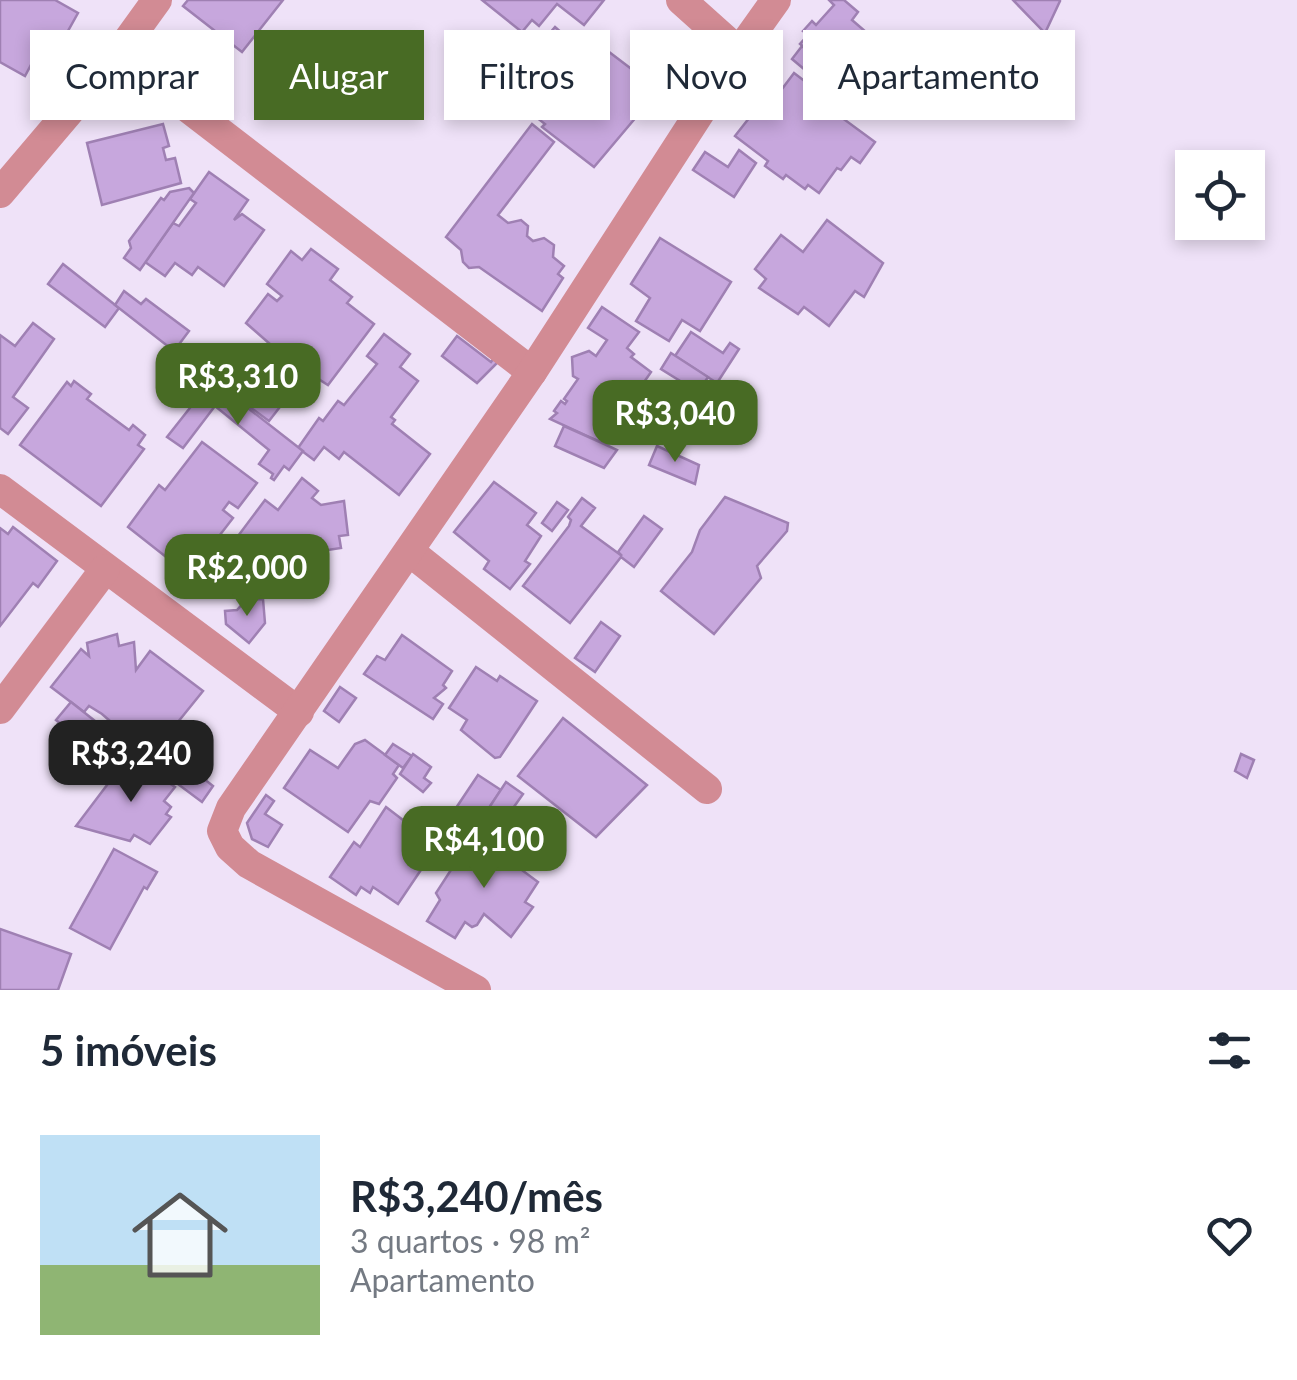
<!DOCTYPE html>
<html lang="pt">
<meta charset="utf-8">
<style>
body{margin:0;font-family:Lato,sans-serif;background:#f2f2f3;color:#1f2937;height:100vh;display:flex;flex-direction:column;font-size:38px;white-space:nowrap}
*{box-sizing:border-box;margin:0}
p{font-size:32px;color:#747a83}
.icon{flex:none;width:55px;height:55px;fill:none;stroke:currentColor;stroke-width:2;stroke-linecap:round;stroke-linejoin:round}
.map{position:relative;height:990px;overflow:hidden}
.details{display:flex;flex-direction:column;background:#fff;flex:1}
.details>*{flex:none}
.hud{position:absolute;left:30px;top:30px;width:1238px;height:90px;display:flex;gap:20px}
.fabs{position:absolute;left:1175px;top:150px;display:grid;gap:20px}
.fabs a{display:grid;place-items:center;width:90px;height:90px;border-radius:0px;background:#fff;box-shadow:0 5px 15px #0003;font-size:50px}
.price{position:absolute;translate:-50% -85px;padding:0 22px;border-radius:20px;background:#486b24;color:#fff;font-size:32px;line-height:65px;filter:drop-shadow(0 2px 5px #0008)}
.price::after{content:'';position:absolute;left:50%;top:60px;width:30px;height:22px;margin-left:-15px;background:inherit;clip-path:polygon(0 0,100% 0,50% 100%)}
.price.current{background:#222;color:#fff}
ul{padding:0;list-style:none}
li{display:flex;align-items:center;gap:30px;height:250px;padding:0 40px}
li span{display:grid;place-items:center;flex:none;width:280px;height:200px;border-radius:0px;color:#555}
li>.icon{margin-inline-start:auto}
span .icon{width:120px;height:120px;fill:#fffc;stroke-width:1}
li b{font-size:42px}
h2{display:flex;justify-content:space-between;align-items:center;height:120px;padding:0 40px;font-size:42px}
.pill{padding:0 35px;border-radius:0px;background:#fff;box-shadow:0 5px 15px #0003;font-size:35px;line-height:90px}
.pill.current{background:#486b24;color:#fff}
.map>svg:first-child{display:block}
.building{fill:#c7a7dd;stroke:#9f80b3;stroke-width:2.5}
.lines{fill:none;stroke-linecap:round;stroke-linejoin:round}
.minor{stroke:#d28b94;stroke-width:30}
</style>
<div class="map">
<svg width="1297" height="990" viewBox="0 0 1297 990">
<rect width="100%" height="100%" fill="#efe2f8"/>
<!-- building -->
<g class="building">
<polygon points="0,0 55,0 78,13 68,31 75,34 54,73 33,61 25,76 0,62"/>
<polygon points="188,0 283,0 242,52 183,6"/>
<polygon points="482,0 604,0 584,25 557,4 539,26 532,20 522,32"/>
<polygon points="829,0 844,0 858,12 852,20 880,44 851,76 841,68 835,75 800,44 808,35 803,31 812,21 816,25 834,5"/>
<polygon points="1013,0 1059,0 1060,1 1045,33"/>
<polygon points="555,27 572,42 515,109 497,94"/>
<polygon points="596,42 659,90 594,167 542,127 545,124 536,117 553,93 549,97 545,94 532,111 521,102 556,61 571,73"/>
<polygon points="802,46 833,74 823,85 792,59"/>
<polygon points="304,53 334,85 303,115 273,83"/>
<polygon points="794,73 819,92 815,98 875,142 860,163 851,157 841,170 837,168 819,193 808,185 805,189 786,175 783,179 765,166 768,161 735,136 757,108 764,113"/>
<polygon points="163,124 169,146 163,148 166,160 175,158 181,183 102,205 87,143"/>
<polygon points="532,124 554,142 498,215 508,223 521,220 528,226 527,236 533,241 544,238 554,245 553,257 564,266 558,274 563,278 542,311 479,267 469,268 463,262 461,250 446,237"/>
<polygon points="739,150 756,163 734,197 693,170 705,152 728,167"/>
<polygon points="209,172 248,200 234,220 242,214 264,230 224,286 198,267 192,275 175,263 165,276 145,262 173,223 179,226 196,203 190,199"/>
<polygon points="189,188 194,193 140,270 124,258 131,248 129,241 161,198 164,200 170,192"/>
<polygon points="827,220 883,263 864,297 855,291 829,326 804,307 798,314 759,288 766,279 755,269 781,235 803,252"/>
<polygon points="660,238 731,282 700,331 682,320 669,341 636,321 650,298 631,284"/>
<polygon points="311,249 338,269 330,280 352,297 347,303 374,324 328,385 287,359 246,323 268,294 277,301 282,296 267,284 291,251 302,260"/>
<polygon points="63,264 119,308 105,327 48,284"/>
<polygon points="124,291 141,304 146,299 189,331 174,351 115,305"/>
<polygon points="602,307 639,332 627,348 634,354 631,357 651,372 642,385 649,390 636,410 643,415 627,437 616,429 602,443 550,419 557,413 554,411 561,401 565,404 567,401 564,399 578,379 573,376 572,357 589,351 596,356 607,340 588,328"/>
<polygon points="33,323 54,339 13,397 28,408 8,434 0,428 0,335 15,346"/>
<polygon points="691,332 723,353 730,343 739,349 717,383 675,356"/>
<polygon points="384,334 410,354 400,367 418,381 391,417 395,420 392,424 430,454 399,495 344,452 339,459 324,447 314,460 298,448 319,418 323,421 338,401 344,405 377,364 367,356"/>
<polygon points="457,336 491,362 494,358 499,361 477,383 442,356"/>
<polygon points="671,353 708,377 698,392 661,369"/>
<polygon points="261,368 290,394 269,421 232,394 229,373"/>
<polygon points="212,380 303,451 289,470 284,466 274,480 271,478 273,474 259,464 269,450 215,406 183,448 167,437"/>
<polygon points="74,381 91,394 87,399 129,430 133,425 145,435 138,445 144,449 101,506 20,445 67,382 71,386"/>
<polygon points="564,426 602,443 617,450 604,468 555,446"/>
<polygon points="202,442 257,483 238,508 229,502 223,510 233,518 189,575 128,527 159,485 165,490"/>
<polygon points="657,446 699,465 695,484 649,465"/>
<polygon points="302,478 318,491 312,498 321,505 344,501 348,535 339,536 341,548 301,554 302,559 279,562 278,556 242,562 238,536 265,500 278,510"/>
<polygon points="494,482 536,513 527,525 541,536 525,561 530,564 510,589 484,569 489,561 454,532"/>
<polygon points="725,497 788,523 787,531 757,566 761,578 714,634 661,591 692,552 700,530"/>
<polygon points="582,498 595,508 581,526 622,556 618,552 644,516 662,529 634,567 621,557 570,623 523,586 569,526 571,520 568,517"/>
<polygon points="557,502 568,510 552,531 542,523"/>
<polygon points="13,527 57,561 38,587 33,583 0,626 0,528 8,534"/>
<polygon points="263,599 265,623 249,643 226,624 225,611 237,610 246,600"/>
<polygon points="601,622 620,636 595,672 575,658"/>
<polygon points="117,634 119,646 134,642 136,670 150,651 203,691 165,738 200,764 194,771 213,786 202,802 104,729 110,721 102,714 89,706 84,712 51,687 81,649 89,656 87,643"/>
<polygon points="402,635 452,671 443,685 446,688 434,698 443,704 433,719 364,674 377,656 385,660"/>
<polygon points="476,667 497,681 500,676 537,701 500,757 495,758 461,730 467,720 449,708"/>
<polygon points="340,687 356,698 339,722 324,711"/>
<polygon points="71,702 95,721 80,740 56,720"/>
<polygon points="563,718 647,785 596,837 518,776"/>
<polygon points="365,740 399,765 393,774 397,778 379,804 370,801 348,832 284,788 310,750 338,768 355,744"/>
<polygon points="393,744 412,756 403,768 385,755"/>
<polygon points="413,754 431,767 424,778 431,783 423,792 400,774"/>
<polygon points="1241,754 1254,760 1247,778 1235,771"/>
<polygon points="129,756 175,787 164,801 171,807 166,814 171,817 150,844 134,835 130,841 76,826"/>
<polygon points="478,775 501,790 477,826 454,811"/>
<polygon points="506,782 523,794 492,838 477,826"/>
<polygon points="266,795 274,801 265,814 282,825 268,847 252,839 247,823"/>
<polygon points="386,807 420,833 416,840 433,852 398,904 373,887 370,893 361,887 356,895 330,877 354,842 360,847"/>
<polygon points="477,826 508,851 503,856 538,882 525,902 533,907 511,937 484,914 477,925 472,927 465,922 455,938 427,921 440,900 436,893 460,856 478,867 488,851 497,854 486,846 481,854 466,843"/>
<polygon points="114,849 157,872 147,889 144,887 110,949 70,928"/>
<polygon points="0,929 71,954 58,990 0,990"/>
</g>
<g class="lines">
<!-- minor -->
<g class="minor">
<polyline points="681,0 739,52"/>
<polyline points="118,54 532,372"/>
<polyline points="0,193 118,54 157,0"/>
<polyline points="0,489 299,712"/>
<polyline points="409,551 707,789"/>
<polyline points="0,709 105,569"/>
<polyline points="476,990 249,864 230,847 222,831 231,808 532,372 739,52 776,0"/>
</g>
</g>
</svg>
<div class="fabs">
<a><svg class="icon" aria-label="locate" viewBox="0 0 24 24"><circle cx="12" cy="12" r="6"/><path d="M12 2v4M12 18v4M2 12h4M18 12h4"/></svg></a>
</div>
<b class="price" style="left:238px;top:428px">R$3,310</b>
<b class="price" style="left:675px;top:465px">R$3,040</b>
<b class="price" style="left:247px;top:619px">R$2,000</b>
<b class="price current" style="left:131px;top:805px">R$3,240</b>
<b class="price" style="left:484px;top:891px">R$4,100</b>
<div class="hud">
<a class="pill">Comprar</a>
<a class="pill current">Alugar</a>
<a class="pill">Filtros</a>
<a class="pill">Novo</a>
<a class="pill">Apartamento</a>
</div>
</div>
<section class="details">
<h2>5 imóveis<svg class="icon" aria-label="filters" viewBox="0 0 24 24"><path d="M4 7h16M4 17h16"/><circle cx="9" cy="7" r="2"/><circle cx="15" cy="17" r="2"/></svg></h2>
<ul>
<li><span style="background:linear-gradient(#bfe0f5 65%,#8fb573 0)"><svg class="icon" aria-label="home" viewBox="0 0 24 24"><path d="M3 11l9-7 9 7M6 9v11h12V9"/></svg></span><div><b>R$3,240/mês</b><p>3 quartos · 98 m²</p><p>Apartamento</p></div><svg class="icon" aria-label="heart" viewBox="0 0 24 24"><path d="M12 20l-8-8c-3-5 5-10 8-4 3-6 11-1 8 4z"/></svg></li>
</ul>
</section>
